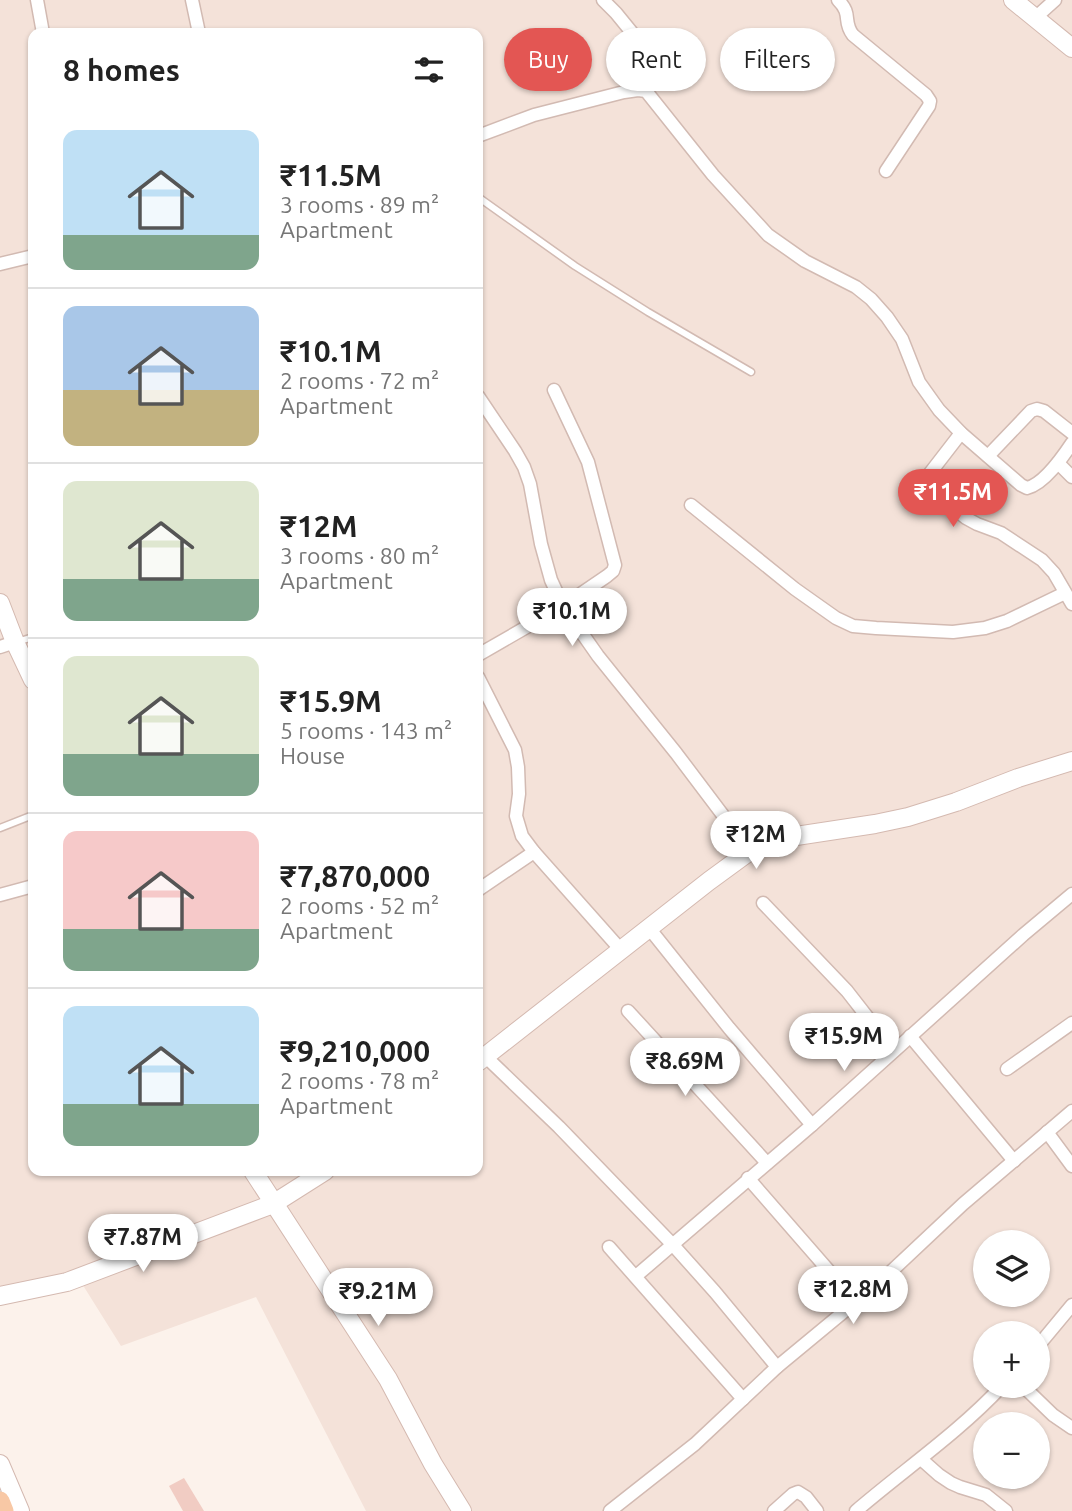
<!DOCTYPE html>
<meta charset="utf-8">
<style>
body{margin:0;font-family:Ubuntu,sans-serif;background:#f2f2f2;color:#222;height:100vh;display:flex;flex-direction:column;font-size:26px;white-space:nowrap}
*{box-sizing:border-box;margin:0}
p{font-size:23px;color:#767676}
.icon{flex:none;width:38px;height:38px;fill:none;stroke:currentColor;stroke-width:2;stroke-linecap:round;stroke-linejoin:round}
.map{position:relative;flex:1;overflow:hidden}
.sheet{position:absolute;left:28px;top:28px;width:455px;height:1148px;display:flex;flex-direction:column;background:#fff;border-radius:14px;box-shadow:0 2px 5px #0004}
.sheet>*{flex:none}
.guide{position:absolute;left:504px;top:28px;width:462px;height:63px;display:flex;gap:14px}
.tools{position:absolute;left:973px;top:1230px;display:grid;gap:14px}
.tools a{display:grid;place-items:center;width:77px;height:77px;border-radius:50%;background:#fff;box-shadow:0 2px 5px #0004;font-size:35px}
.price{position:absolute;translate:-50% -60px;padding:0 16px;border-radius:24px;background:#fff;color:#222;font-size:23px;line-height:46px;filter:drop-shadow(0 2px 4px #0008)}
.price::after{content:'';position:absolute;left:50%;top:42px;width:21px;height:16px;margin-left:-10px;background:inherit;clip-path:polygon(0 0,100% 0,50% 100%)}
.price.on{background:#e35653;color:#fff}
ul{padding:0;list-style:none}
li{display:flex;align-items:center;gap:21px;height:175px;padding:0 35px}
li+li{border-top:2px solid #e0e0e0}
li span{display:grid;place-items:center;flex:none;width:196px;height:140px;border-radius:14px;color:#555}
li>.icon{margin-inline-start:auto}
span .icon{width:84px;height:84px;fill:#fffc;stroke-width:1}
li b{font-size:30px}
h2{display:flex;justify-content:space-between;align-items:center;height:84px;padding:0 35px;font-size:30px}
.pill{padding:0 24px;border-radius:32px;background:#fff;box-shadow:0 2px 5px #0004;font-size:24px;line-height:63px}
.pill.on{background:#e35653;color:#fff}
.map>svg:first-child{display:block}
.residential{fill:#f4e2d9;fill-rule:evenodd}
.building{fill:#f1ccc3}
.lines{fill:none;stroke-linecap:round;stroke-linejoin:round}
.lane-casing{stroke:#d2bab2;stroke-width:9}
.street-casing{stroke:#d2bab2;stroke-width:15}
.secondary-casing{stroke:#d4b9b0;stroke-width:20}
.primary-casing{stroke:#d9cfcd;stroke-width:22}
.lane{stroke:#fff;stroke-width:6}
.street{stroke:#fff;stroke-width:12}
.secondary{stroke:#fff;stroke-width:18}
.primary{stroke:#f8c8a5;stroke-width:19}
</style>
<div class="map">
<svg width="1072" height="1511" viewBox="0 0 1072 1511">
<rect width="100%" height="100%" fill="#fcf2eb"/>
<!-- residential -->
<path class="residential" d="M0 0H1072V1511H366L256 1297 121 1346 74 1271 0 1288ZM33 33H478V1171H33ZM985 1242H1038V1295H985ZM985 1334H1038V1386H985ZM985 1424H1038V1477H985Z"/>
<!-- building -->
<polygon class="building" points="184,1478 204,1511 183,1511 169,1486"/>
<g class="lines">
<defs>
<g id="lane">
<polyline points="478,197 575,266 648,312 751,372"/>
<polyline points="17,642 33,637"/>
<polyline points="0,828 33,815"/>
</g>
<g id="street">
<polyline points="37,0 43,33"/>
<polyline points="192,0 199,33"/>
<polyline points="603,0 616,13 660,67 662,75 646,91"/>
<path d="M838 0C853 15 842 21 853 35L926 95 930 101 929 106 886 171"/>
<polyline points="1035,18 1055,0"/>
<path d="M478 136 534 115 624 92 638 90 646 91 713 175 768 235 805 261 856 287 871 299 887 317 902 339 919 382 939 410 961 433 1021 485 1027 488C1044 484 1062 458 1072 443"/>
<polyline points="0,264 33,256"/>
<polyline points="478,396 515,451 524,467 530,484 541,544 551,580 563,606 598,656 676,753 750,851"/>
<polyline points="961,433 927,477 925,482 927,487 966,518 977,524 1001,533 1042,560 1054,573 1072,604"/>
<polyline points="988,456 1031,411 1037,409 1044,411 1072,433"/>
<polyline points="1058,463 1072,477"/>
<polyline points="691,505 795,589 836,618 853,626 876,628 953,632 985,628 1007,621 1065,593"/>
<polyline points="0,647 15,642"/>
<polyline points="478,655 563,606 607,576 613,571 615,565 588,462 554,390"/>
<polyline points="478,677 515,750 518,767 519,794 516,816 522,836 534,852 621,950"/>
<polyline points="478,890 534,852"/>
<polyline points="0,895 33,886"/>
<polyline points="763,903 847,991 893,1050"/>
<polyline points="649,928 729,1028 812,1125"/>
<polyline points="628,1011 767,1163"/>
<polyline points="910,1036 1014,1161"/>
<polyline points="485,1056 559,1127 673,1245 715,1292 777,1367"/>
<polyline points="1007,1069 1072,1023"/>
<polyline points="1047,1132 1072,1166"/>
<polyline points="748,1178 856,1302"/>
<polyline points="609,1247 743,1399"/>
<polyline points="636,1276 812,1125 1023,935 1072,894"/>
<polyline points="1038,1346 1072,1305"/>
<polyline points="1023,1386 1053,1415 1072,1428"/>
<polyline points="921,1459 939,1475 951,1483 960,1487 986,1495 1006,1511"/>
<polyline points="610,1511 695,1444 777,1367 881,1281 963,1204 1072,1111"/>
<polyline points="774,1511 793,1494 798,1492 806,1497 817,1511"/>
<path d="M856 1511C905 1469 958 1433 1002 1386"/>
</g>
<g id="secondary">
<polyline points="1013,0 1072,48"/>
<polyline points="0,603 15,642 33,680"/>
<polyline points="478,1062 709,881 750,851 766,843 783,838 875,824 908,817 956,802 1018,778 1072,761"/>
<polyline points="253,1171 388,1379 433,1464 462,1511"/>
<polyline points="0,1296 67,1282 273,1204 325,1171"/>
<polyline points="0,1464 20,1511"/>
</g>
<polyline id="primary" points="0,1501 4,1511"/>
</defs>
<!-- lane casing -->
<use href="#lane" class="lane-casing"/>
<!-- street casing -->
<use href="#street" class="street-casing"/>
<!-- secondary casing -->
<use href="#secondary" class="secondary-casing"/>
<!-- primary casing -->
<use href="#primary" class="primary-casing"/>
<!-- lane -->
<use href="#lane" class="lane"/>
<!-- street -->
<use href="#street" class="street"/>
<!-- secondary -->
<use href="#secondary" class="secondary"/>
<!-- primary -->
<use href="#primary" class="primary"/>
</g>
</svg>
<div class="tools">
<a><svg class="icon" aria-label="layers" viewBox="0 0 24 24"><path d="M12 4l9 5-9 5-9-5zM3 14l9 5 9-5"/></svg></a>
<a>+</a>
<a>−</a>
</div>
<b class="price on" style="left:953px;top:529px">₹11.5M</b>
<b class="price" style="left:572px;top:648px">₹10.1M</b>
<b class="price" style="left:756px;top:871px">₹12M</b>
<b class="price" style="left:844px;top:1073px">₹15.9M</b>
<b class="price" style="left:685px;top:1098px">₹8.69M</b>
<b class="price" style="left:143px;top:1274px">₹7.87M</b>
<b class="price" style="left:853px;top:1326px">₹12.8M</b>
<b class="price" style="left:378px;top:1328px">₹9.21M</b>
<div class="guide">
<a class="pill on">Buy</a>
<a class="pill">Rent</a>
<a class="pill">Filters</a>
</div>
<section class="sheet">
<h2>8 homes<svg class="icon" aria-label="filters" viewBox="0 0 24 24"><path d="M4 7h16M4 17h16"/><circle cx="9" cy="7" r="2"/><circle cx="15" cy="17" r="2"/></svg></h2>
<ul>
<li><span style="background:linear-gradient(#bfe0f5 75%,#7fa58c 0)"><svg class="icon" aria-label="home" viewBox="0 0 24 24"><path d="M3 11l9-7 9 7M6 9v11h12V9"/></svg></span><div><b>₹11.5M</b><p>3 rooms · 89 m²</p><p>Apartment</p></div></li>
<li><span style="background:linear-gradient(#a9c7e8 60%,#c2b280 0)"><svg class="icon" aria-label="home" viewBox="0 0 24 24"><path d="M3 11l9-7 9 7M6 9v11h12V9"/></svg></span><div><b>₹10.1M</b><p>2 rooms · 72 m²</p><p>Apartment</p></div></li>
<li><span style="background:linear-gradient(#dfe7d0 70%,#7fa58c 0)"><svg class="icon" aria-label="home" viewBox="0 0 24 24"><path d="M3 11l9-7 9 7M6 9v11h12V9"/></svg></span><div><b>₹12M</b><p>3 rooms · 80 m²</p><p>Apartment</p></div></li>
<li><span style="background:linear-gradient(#dfe7d0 70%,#7fa58c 0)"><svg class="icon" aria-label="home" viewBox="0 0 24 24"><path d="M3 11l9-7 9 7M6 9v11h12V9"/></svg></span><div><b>₹15.9M</b><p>5 rooms · 143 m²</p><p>House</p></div></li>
<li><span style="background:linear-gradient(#f6c9c9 70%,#7fa58c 0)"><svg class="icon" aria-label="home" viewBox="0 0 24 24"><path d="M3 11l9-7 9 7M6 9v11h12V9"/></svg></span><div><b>₹7,870,000</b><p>2 rooms · 52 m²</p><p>Apartment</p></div></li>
<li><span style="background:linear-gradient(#bfe0f5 70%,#7fa58c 0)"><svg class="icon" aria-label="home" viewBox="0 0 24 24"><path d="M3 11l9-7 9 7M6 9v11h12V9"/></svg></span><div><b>₹9,210,000</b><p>2 rooms · 78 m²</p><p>Apartment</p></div></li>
</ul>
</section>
</div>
